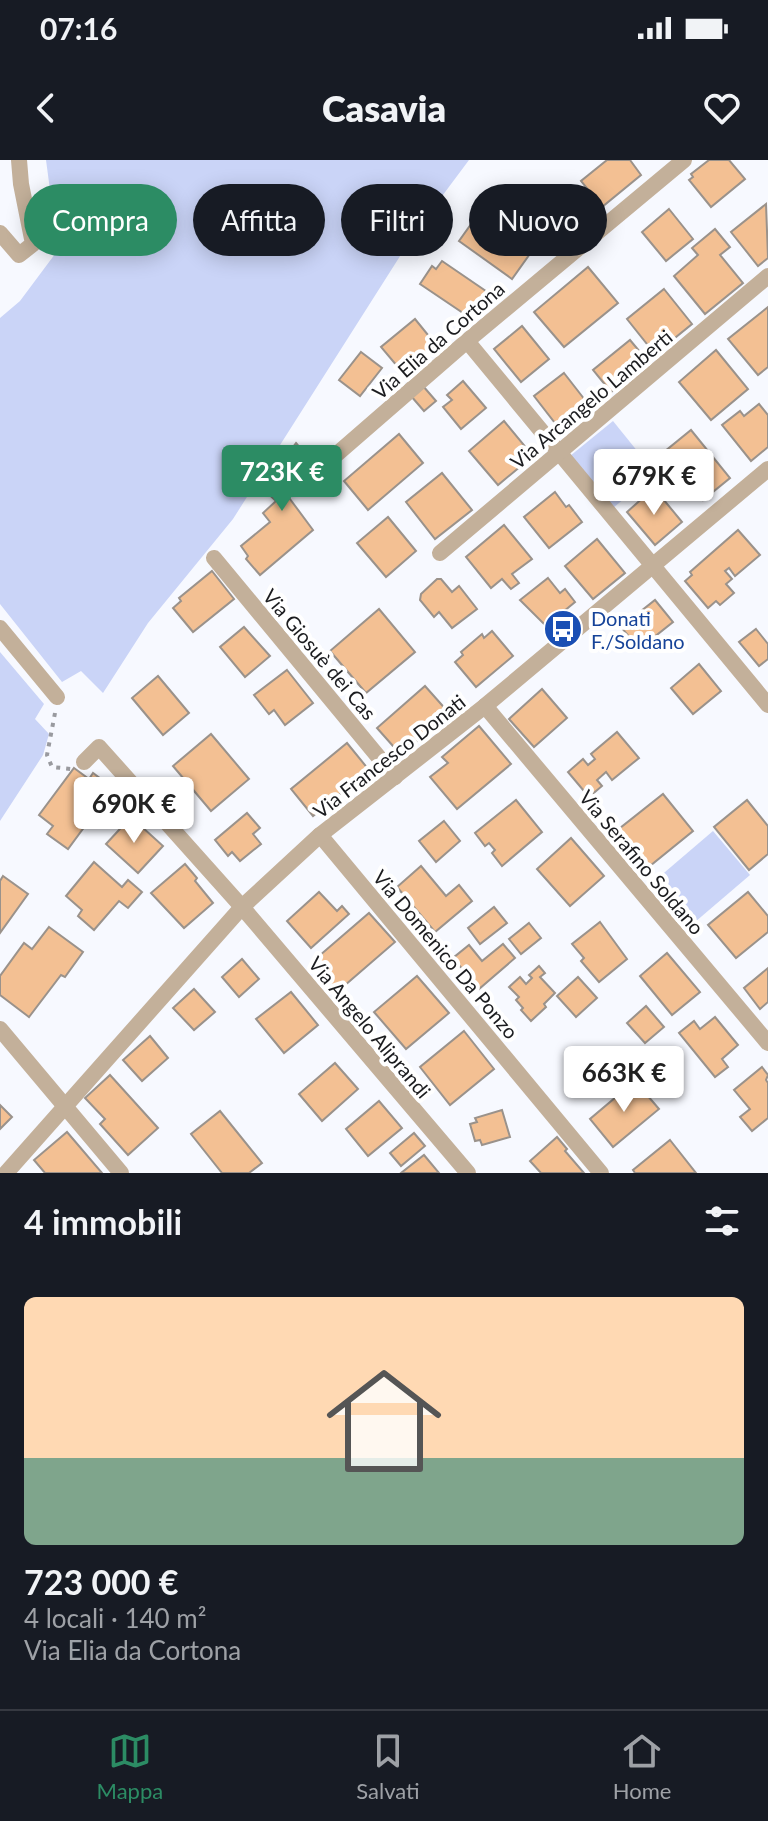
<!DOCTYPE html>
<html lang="it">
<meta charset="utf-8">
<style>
body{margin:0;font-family:Lato,sans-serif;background:#242831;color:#f1f3f6;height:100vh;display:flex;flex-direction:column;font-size:30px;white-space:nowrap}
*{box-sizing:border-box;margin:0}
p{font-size:26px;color:#9ea1a6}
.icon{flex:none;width:44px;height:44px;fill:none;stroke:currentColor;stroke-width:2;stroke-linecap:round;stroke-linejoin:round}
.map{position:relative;height:1013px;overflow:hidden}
.side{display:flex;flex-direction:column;background:#171b24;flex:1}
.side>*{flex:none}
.guide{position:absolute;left:24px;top:24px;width:720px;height:72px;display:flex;gap:16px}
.price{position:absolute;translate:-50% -68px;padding:0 18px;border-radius:8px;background:#fff;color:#222;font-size:26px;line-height:52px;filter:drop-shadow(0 2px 4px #0008)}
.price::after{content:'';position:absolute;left:50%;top:48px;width:24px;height:18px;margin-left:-12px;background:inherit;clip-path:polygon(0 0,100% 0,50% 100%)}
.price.on{background:#2c8c64;color:#fff}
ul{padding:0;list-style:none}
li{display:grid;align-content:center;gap:16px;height:424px;padding:0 24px}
li span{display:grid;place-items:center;height:248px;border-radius:12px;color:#555}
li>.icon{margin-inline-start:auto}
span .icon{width:144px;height:144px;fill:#fffc;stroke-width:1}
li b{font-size:34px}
h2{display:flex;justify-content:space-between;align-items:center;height:96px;padding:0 24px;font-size:34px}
.tag{padding:0 28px;border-radius:36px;background:#171b24;box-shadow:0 4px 20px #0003;font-size:28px;line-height:72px}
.tag.on{background:#2c8c64;color:#fff}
.status{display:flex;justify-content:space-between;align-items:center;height:56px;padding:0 40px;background:#171b24;direction:ltr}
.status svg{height:22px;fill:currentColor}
header{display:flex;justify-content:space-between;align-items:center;height:104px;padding:0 24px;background:#171b24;font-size:36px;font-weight:800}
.tabs{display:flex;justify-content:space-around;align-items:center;height:112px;border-top:2px solid #363941;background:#171b24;font-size:22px;color:#9ea1a6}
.tabs a{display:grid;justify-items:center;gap:4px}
.tabs .on{color:#2c8c64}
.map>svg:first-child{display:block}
.green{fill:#cad4f7}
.building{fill:#f3c093;stroke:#9a928b;stroke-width:2}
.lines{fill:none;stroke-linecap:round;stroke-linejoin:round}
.path{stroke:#999a9f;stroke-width:4;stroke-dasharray:4 6;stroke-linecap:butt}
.street{stroke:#c3b09a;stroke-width:16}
.labels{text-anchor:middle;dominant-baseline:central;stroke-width:8;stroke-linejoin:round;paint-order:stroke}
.street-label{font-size:20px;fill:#1b1c1f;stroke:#fff}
.transit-label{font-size:20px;fill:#164399;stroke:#fff;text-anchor:start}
</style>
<div class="status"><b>07:16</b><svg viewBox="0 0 49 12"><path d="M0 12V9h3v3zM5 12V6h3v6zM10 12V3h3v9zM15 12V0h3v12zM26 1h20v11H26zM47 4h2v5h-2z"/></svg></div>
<header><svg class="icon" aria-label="back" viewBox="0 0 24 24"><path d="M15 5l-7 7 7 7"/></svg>Casavia<svg class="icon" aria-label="heart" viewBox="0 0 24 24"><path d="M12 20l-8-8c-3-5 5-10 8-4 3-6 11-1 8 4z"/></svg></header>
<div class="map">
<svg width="768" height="1013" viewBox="0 0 768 1013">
<rect width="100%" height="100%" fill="#f7f9ff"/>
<!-- green -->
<g class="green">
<polygon points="46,0 469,0 416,71 233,359 148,463 103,533 81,511 62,522 0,444 0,158 20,141 58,90"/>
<polygon points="613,261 655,313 613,348 570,296"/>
<polygon points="0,492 44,544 35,559 49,574 43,595 0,661"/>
<polygon points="713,671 750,715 688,768 651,724"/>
</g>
<!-- building -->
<g class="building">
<polygon points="607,0 630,0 641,15 602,47 581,21"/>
<polygon points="709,0 729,0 745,19 711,47 689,20 693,17 691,14"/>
<polygon points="766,44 768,98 758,106 731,72"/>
<polygon points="669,49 693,79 666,101 642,72"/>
<polygon points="479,53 532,91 512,119 459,81"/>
<polygon points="715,69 730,87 720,95 743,123 705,154 674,116 698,95 692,88"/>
<polygon points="442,101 499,140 472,159 420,124 432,106 436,109"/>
<polygon points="588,107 618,143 564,187 534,152"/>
<polygon points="664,129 692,164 655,194 627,159"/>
<polygon points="768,147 768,207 758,215 728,179"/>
<polygon points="415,159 437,186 403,213 381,187"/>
<polygon points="522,166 549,199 521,222 494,189"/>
<polygon points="630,180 645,198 636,206 639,210 611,232 593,210"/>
<polygon points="716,190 748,229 711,260 679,222"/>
<polygon points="361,192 382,208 360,236 339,220"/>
<polygon points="564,213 592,249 562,272 534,236"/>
<polygon points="463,221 486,248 461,269 443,247 452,240 447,235"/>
<polygon points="423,226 436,241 424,251 411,236"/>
<polygon points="759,244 768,255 768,287 751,301 722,265 740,251 744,256"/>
<polygon points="504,261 533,296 498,325 469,291"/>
<polygon points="691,270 730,318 703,340 664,292"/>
<polygon points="399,274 423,303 368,350 344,321"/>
<polygon points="296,283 318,310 313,314 317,317 300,332 296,327 287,335 313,370 260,415 246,399 248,396 241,386 270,362 263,353 276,341 262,328"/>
<polygon points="442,313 472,350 435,379 406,342"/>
<polygon points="654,328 682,362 655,385 627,352"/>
<polygon points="555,332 566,347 569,345 582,362 549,388 524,357"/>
<polygon points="388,357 416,391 386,417 357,383"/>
<polygon points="504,365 532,399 512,414 519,423 511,429 502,419 491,428 466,397"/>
<polygon points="738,370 760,395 735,416 729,408 725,411 732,419 726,424 734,433 720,445 716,441 708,448 685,421 692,415 690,412"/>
<polygon points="597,379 625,413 593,439 565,406"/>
<polygon points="212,411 234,439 193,472 173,448 181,441 179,438"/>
<polygon points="548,418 560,433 565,429 575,442 546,466 520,440"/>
<polygon points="437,419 441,419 452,432 459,426 477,449 452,468 439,452 434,457 420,440 421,434"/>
<polygon points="655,440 673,462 639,489 621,467"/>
<polygon points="379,449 415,492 366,533 330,491"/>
<polygon points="244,467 270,496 245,517 220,487"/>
<polygon points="756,469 768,484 768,499 759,506 739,482"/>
<polygon points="492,471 513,496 476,527 455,502 463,495 461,492 482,474 484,478"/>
<polygon points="699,504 721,531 693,554 671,528"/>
<polygon points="287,510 313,543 285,565 274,550 269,554 254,535"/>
<polygon points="158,516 189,553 163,575 132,538"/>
<polygon points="425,526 449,553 401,595 377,568"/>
<polygon points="542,529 567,558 534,587 509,559"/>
<polygon points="479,566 511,604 457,649 430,617 448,603 442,597"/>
<polygon points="617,572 639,598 612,620 606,612 597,620 602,626 589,637 568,612 583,599 588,605 595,599 591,594"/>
<polygon points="211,574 249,619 211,651 173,606"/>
<polygon points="347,583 369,610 313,656 291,629"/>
<polygon points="74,608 89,619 93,613 113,628 68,689 47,674 53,666 39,655"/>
<polygon points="663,634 693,671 640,714 610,676"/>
<polygon points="516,640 542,672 502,706 492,693 495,690 489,683 485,686 475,673"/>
<polygon points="747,640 768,666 768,694 749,710 714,667"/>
<polygon points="247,653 260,668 253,674 261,684 240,701 232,692 228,696 215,680"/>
<polygon points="131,657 163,686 138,713 106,684"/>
<polygon points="444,661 460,681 436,702 419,681"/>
<polygon points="571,678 604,716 570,746 537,709"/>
<polygon points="94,702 122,727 128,720 142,732 128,748 119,741 94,770 78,756 82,750 66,736"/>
<polygon points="185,704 197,718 195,721 213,743 184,768 151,733"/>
<polygon points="421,706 446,736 459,725 472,741 435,772 397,727"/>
<polygon points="3,716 28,734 0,773 0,721"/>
<polygon points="319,732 337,751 342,746 349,754 311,788 287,761"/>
<polygon points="748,732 768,756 768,772 736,798 708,765"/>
<polygon points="494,747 507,763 480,784 468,768"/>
<polygon points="369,753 395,782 337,832 312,802"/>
<polygon points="600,762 627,799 599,822 581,801 584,798 572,784"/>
<polygon points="529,763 541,778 521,794 509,779"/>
<polygon points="49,767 83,792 65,817 61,815 29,857 0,835 0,816 24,783 32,789"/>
<polygon points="503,784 515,798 479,829 453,798 469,785 482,801"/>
<polygon points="667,793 700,832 672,855 640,816"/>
<polygon points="242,799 259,819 239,837 222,817"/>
<polygon points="539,806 545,813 540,817 555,833 544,844 546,847 531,861 521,850 523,848 516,840 519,837 509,827 520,817 526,824 532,818 529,815"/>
<polygon points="768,808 768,842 760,849 744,828"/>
<polygon points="417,816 449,853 406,889 374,852"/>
<polygon points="578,817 597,838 576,857 557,836"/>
<polygon points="194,829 215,852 194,870 173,848"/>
<polygon points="291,832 318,865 284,893 256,859"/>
<polygon points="646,846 664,867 645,883 627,863"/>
<polygon points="715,857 738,885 722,899 728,907 715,917 679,873 694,861 700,869"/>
<polygon points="464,871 494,909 450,945 420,907"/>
<polygon points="150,876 168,898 142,921 123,900"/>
<polygon points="335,903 358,929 322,961 299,934"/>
<polygon points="762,907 768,915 766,920 768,923 768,958 752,971 740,957 750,949 734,930"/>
<polygon points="110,915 158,968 128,995 100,964 105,959 85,938"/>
<polygon points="635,921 659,949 613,987 590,959"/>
<polygon points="379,941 402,968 368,996 346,969"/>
<polygon points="0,945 12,957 0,969"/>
<polygon points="502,950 510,977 482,985 480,980 475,981 470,964 477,962 475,958"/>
<polygon points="220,951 262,1003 249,1013 222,1013 191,974"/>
<polygon points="67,972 102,1013 45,1013 34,1000"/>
<polygon points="414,973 425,986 401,1006 390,993"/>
<polygon points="557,977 567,989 565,991 584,1013 541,1013 530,1001"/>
<polygon points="670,980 696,1013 635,1013 633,1010"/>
<polygon points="424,995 439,1013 401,1013"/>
</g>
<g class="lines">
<!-- path -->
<polyline class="path" points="55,553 47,595 52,607 71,609"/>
<!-- street -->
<g class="street">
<polyline points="0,73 19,95 33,84 21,24 19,0"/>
<polyline points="467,181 768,545"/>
<polyline points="330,300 467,181 684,0"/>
<polyline points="440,393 768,116"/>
<polyline points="214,398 395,617"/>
<polyline points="0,468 57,537"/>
<polyline points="485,546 768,883"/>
<polyline points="84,602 99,587 242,747 468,1013"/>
<polyline points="320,675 601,1013"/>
<polyline points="0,869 121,1013"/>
<polyline points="6,1013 242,747 320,675 485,546 768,309"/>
</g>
</g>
<!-- icons -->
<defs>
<symbol id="bus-disc" viewBox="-11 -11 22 22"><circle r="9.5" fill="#1a4fb4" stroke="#fff"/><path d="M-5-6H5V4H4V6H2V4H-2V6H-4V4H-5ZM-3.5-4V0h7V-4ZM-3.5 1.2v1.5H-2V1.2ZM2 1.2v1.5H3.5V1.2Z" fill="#fff"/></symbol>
</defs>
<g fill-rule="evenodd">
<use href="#bus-disc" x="541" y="447" width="44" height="44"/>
</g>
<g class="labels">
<!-- street labels -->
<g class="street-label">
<text transform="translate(438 180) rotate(-41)">Via Elia da Cortona</text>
<text transform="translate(591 239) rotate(-40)">Via Arcangelo Lamberti</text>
<text transform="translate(320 494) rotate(50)">Via Giosuè dei Cas</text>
<text transform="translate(389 596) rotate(-38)">Via Francesco Donati</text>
<text transform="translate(642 702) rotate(50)">Via Serafino Soldano</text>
<text transform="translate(446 794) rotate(50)">Via Domenico Da Ponzo</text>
<text transform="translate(370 867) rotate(50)">Via Angelo Aliprandi</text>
</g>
<!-- transit labels -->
<g class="transit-label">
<text x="591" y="458">Donati<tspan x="591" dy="23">F./Soldano</tspan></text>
</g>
</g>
</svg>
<b class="price on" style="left:282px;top:353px">723K €</b>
<b class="price" style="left:654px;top:357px">679K €</b>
<b class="price" style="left:134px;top:685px">690K €</b>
<b class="price" style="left:624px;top:954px">663K €</b>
<div class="guide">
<a class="tag on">Compra</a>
<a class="tag">Affitta</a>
<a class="tag">Filtri</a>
<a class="tag">Nuovo</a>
</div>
</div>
<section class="side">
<h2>4 immobili<svg class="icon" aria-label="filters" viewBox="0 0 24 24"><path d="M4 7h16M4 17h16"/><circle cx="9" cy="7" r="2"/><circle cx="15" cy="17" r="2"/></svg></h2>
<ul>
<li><span style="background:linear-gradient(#ffd9b3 65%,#7fa58c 0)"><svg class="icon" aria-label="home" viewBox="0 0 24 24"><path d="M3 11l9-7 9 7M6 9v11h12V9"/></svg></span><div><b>723 000 €</b><p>4 locali · 140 m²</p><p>Via Elia da Cortona</p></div></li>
</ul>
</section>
<nav class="tabs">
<a class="on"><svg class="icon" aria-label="map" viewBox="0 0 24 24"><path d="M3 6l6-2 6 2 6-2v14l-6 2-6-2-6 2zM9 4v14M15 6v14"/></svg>Mappa</a>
<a><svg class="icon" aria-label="saved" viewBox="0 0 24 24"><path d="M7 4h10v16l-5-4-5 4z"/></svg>Salvati</a>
<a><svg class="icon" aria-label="home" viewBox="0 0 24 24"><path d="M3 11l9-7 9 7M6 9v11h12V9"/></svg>Home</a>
</nav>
